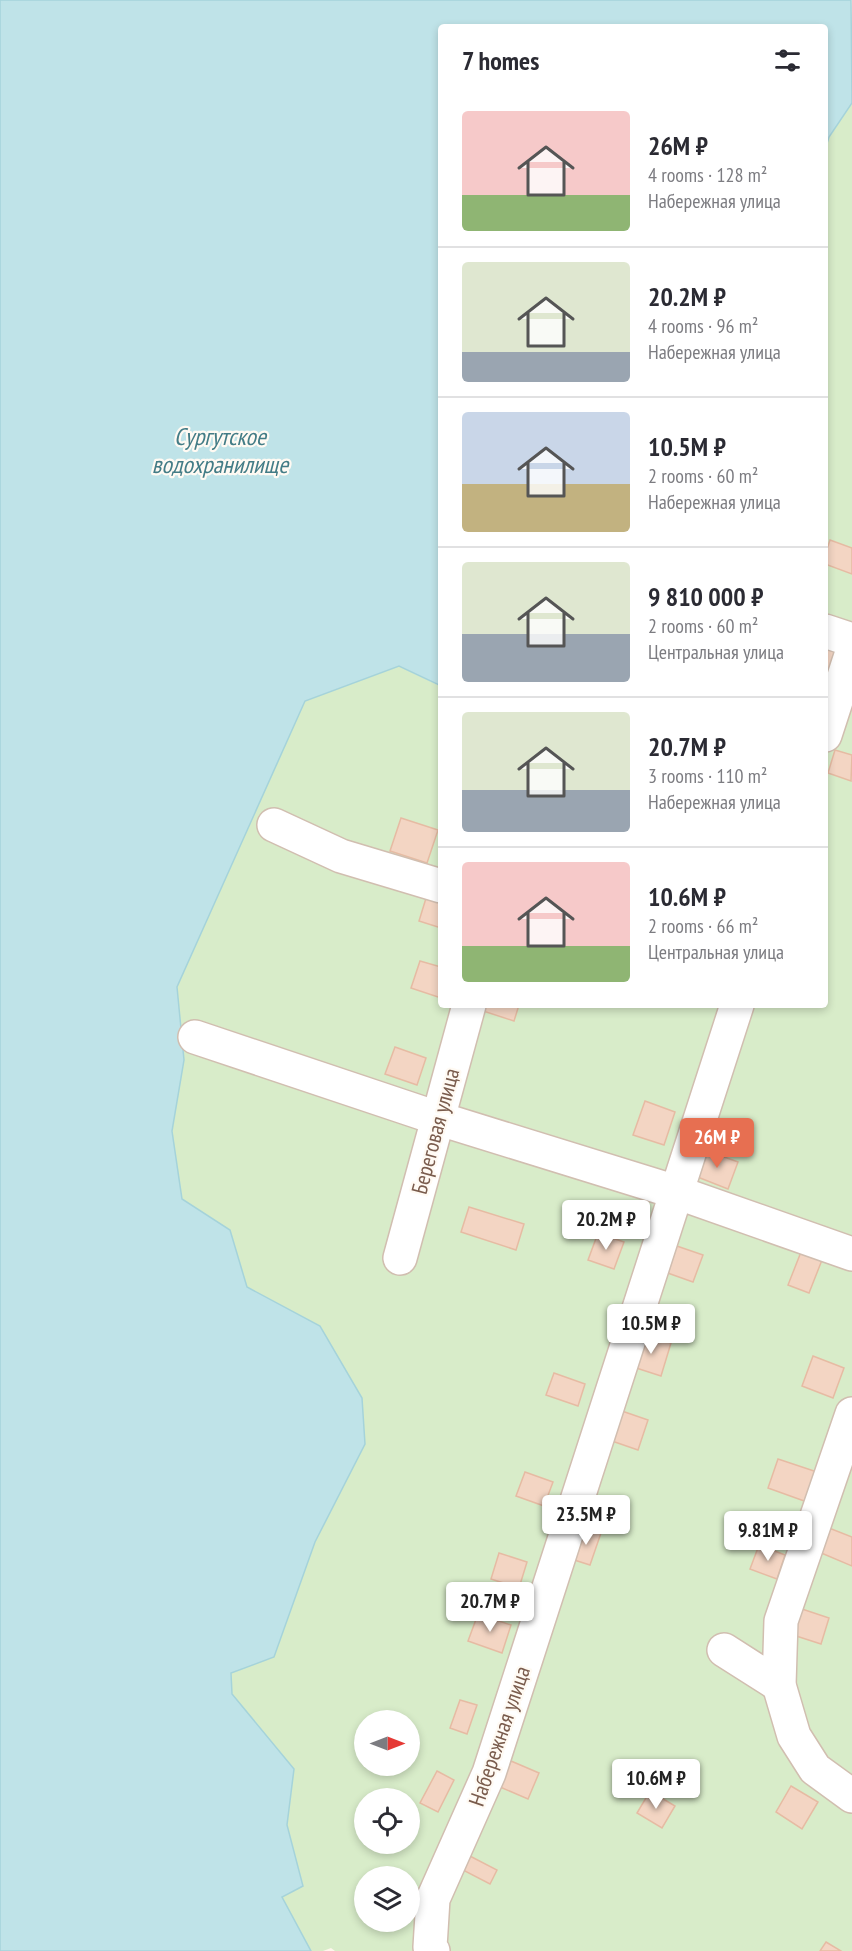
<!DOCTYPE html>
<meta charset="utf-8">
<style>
body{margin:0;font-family:"PT Sans Narrow",sans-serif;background:#f7f7f7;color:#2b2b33;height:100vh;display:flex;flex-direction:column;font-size:22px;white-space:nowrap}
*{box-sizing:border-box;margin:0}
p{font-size:20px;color:#7c7c81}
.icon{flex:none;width:33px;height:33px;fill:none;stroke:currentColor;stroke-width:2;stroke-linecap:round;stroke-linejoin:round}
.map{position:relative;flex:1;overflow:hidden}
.panel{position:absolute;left:438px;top:24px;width:390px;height:984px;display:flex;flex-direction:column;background:#fff;border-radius:6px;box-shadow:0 3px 9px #0003}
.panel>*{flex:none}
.needle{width:39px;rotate:90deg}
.buttons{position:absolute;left:354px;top:1710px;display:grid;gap:12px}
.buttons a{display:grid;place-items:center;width:66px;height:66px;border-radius:50%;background:#fff;box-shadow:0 3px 9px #0003;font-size:30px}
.price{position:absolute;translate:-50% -51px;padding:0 14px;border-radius:6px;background:#fff;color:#222;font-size:20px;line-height:39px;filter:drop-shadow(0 2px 3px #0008)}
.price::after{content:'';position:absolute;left:50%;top:36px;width:18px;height:14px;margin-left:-9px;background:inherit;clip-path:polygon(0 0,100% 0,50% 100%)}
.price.active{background:#e76f51;color:#fff}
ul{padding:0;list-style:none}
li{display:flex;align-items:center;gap:18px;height:150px;padding:0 24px}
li+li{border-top:2px solid #e1e1e2}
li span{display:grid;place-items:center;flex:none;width:168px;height:120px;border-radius:6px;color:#555}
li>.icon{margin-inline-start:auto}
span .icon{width:72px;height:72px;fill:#fffc;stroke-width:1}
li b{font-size:26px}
h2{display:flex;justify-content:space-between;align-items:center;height:72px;padding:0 24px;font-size:26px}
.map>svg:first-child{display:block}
.green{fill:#d8ecc9;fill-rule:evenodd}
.water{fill:#bfe3e8;stroke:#a5d3da;stroke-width:1.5}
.building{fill:#f3d5c3;stroke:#e6bba3;stroke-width:1.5}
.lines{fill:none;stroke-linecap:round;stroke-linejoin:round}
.minor-casing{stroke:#d1beb0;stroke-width:36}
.minor{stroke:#fff;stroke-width:33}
.labels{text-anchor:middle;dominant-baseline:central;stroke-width:4.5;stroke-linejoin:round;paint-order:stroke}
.street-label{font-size:22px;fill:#7a5c4d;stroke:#fffaf3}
.water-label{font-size:24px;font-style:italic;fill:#437c86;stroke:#fffaf3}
</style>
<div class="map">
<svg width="852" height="1951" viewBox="0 0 852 1951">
<rect width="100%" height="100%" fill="#fdf6ec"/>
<!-- green -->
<path class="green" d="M852 103V1951H335L331 1948 323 1951H311L282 1897 303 1886 287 1825 294 1769 232 1694 231 1673 315 1542 365 1444 320 1326 247 1287 230 1230 182 1199 172 1131 184 1059 177 987 305 701 399 666 438 685 441 684V1005H825V150L829 137ZM364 1720H410V1766H364ZM364 1798H410V1844H364ZM364 1876H410V1922H364Z"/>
<!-- water -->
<polygon class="water" points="0,0 851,0 852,103 829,137 825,150 825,27 441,27 441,684 439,685 399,666 305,701 177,987 184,1060 172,1131 182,1199 230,1230 247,1287 320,1326 362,1398 365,1444 315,1542 274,1657 231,1673 232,1694 294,1769 287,1825 303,1886 282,1897 311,1951 0,1951"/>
<!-- building -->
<g class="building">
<polygon points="830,540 852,548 852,574 825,564 825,555"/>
<polygon points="825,643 837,647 825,684"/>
<polygon points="835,750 852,755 851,781 828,773"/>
<polygon points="401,818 438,830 427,863 390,851"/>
<polygon points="427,895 441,899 441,928 419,921"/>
<polygon points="420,961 441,967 441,998 411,988"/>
<polygon points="478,1005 519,1005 514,1021 477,1009"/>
<polygon points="395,1047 426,1058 417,1085 385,1074"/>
<polygon points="645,1101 675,1112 664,1145 633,1135"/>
<polygon points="705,1150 738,1162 728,1189 695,1176"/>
<polygon points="469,1207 524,1224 516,1250 461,1232"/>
<polygon points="598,1233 624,1242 614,1269 588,1260"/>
<polygon points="671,1244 703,1255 693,1282 662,1271"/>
<polygon points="801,1252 822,1260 809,1293 788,1285"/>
<polygon points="641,1333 671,1343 661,1376 630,1366"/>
<polygon points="813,1356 844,1368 833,1398 802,1386"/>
<polygon points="554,1373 585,1384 578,1406 546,1395"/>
<polygon points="619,1410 648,1420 638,1450 609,1440"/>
<polygon points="778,1459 817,1472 807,1502 768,1488"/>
<polygon points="525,1472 553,1482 544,1506 516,1496"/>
<polygon points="581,1527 601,1533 590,1565 571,1559"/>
<polygon points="829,1528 852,1537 852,1566 819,1552"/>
<polygon points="759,1545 785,1555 777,1579 750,1569"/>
<polygon points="499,1553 527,1562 519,1588 491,1579"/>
<polygon points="799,1608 829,1618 821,1644 790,1634"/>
<polygon points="478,1614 511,1625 502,1653 468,1641"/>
<polygon points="460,1700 477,1705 467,1734 450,1728"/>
<polygon points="511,1761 539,1773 528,1799 500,1787"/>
<polygon points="437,1771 454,1780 438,1812 420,1803"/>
<polygon points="791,1786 818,1802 802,1829 776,1812"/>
<polygon points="650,1791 675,1806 662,1828 637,1813"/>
<polygon points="466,1854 497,1870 490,1884 459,1868"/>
<polygon points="826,1942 841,1951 820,1951"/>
</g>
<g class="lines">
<defs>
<g id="minor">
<polyline points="825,631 852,640"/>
<polyline points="825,735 852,652"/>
<polyline points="274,825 341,856 441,886"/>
<polyline points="195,1037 440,1119 676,1192 852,1254"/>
<polyline points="400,1258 469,1005"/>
<polyline points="852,1414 781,1621 779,1685 794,1736 815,1769 852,1796"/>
<polyline points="724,1650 779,1685"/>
<polyline points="433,1951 430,1947 433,1899 489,1773 737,1005"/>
</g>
</defs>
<!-- minor casing -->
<use href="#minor" class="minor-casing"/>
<!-- minor -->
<use href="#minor" class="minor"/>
</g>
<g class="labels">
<!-- street labels -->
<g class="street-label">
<text transform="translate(435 1131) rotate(-75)">Береговая улица</text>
<text transform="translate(499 1736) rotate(-71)">Набережная улица</text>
</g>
<!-- water labels -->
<g class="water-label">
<text x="220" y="436">Сургутское<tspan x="220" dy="28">водохранилище</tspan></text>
</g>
</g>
</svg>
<div class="buttons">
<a><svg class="needle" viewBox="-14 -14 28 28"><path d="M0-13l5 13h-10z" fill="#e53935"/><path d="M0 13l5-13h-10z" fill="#7c7c81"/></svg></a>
<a><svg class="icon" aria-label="locate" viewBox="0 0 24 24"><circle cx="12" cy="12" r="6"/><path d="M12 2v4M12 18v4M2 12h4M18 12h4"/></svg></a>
<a><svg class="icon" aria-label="layers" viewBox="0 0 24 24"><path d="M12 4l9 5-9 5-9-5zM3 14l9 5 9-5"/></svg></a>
</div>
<b class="price active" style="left:717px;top:1169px">26M ₽</b>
<b class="price" style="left:606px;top:1251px">20.2M ₽</b>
<b class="price" style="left:651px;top:1355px">10.5M ₽</b>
<b class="price" style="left:586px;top:1546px">23.5M ₽</b>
<b class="price" style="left:768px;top:1562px">9.81M ₽</b>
<b class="price" style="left:490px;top:1633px">20.7M ₽</b>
<b class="price" style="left:656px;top:1810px">10.6M ₽</b>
<section class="panel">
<h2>7 homes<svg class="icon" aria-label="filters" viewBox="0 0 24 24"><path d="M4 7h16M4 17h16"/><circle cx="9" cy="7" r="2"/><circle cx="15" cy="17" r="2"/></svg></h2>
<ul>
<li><span style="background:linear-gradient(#f6c9c9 70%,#8fb573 0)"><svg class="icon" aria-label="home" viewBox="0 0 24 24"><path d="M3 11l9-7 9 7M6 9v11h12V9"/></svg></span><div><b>26M ₽</b><p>4 rooms · 128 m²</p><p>Набережная улица</p></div></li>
<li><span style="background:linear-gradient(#dfe7d0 75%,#9aa5b1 0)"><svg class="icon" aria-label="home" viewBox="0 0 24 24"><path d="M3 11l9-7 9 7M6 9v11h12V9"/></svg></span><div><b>20.2M ₽</b><p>4 rooms · 96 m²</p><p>Набережная улица</p></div></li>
<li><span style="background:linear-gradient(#c9d6e8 60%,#c2b280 0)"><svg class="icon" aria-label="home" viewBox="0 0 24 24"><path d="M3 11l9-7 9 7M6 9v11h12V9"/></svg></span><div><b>10.5M ₽</b><p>2 rooms · 60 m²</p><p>Набережная улица</p></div></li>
<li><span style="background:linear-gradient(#dfe7d0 60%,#9aa5b1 0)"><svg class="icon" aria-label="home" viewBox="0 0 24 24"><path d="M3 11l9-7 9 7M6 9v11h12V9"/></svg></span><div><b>9 810 000 ₽</b><p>2 rooms · 60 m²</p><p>Центральная улица</p></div></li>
<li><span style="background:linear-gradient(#dfe7d0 65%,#9aa5b1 0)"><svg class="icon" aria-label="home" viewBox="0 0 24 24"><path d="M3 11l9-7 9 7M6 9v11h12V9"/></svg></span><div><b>20.7M ₽</b><p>3 rooms · 110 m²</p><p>Набережная улица</p></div></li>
<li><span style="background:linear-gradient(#f6c9c9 70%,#8fb573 0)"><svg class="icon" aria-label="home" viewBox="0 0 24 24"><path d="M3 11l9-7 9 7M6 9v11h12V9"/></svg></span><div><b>10.6M ₽</b><p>2 rooms · 66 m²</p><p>Центральная улица</p></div></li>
</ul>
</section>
</div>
